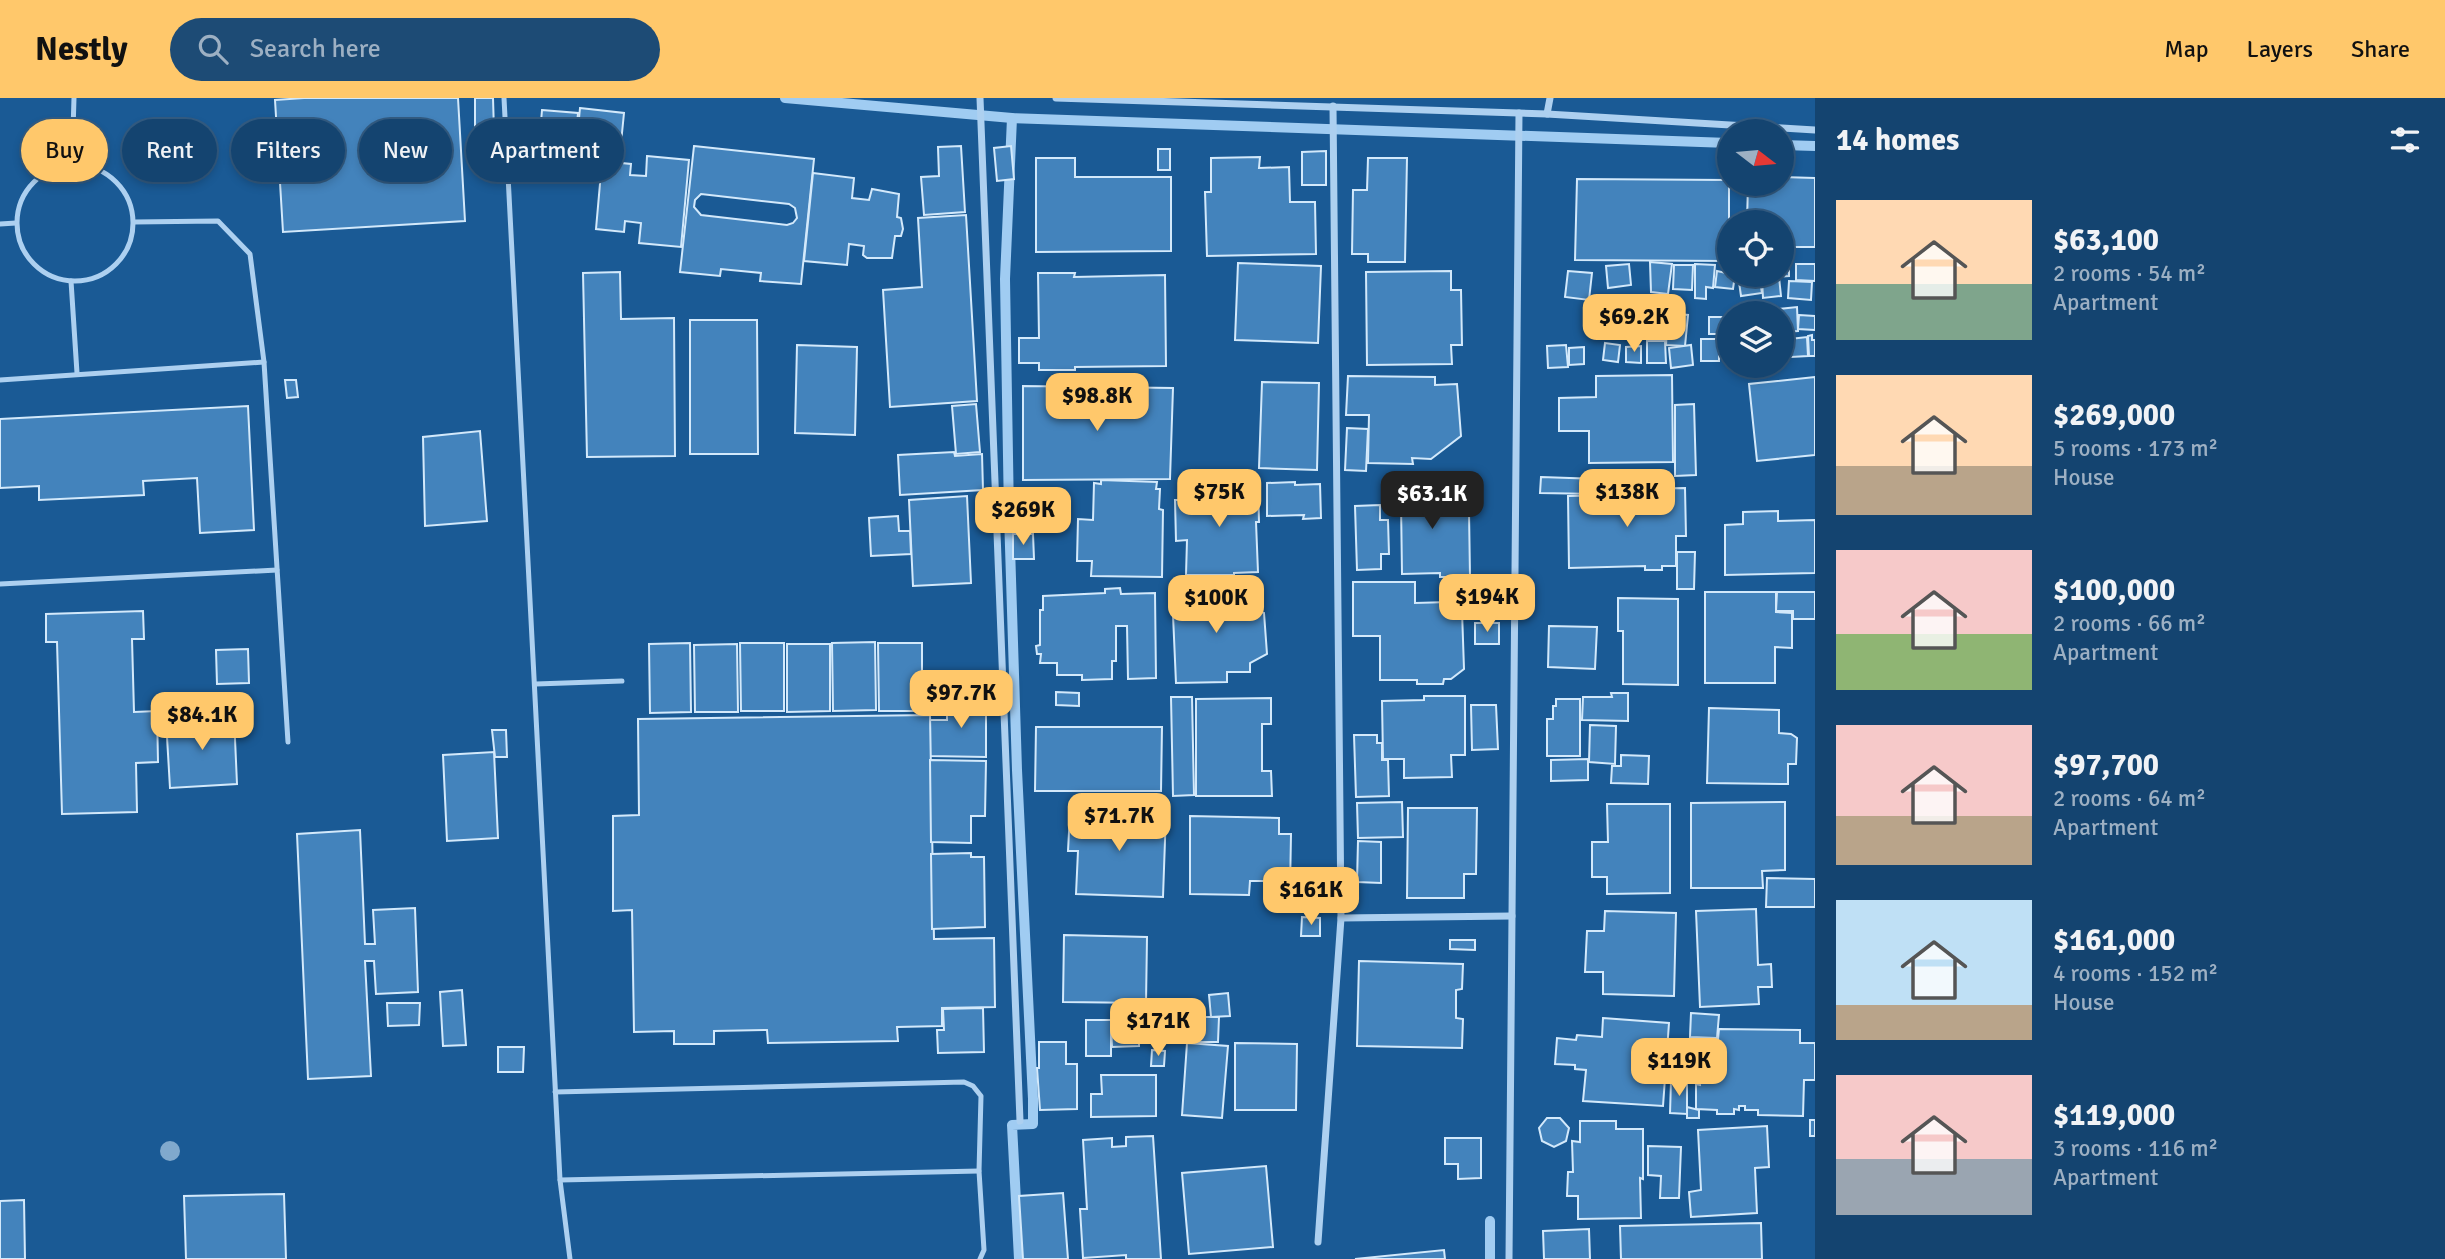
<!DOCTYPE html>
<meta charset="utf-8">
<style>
body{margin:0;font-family:Signika,sans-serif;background:#1d4b75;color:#f1f3f6;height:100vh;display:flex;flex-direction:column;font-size:26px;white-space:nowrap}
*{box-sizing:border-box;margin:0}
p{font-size:23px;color:#9db0c3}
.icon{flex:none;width:38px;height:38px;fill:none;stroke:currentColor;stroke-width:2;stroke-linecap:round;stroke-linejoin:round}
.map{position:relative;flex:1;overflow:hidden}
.details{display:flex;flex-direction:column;background:#144470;width:630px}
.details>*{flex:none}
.guide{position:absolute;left:21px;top:21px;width:665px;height:63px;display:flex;gap:14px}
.needle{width:46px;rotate:106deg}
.tools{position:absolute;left:1717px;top:21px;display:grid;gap:14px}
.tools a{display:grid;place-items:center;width:77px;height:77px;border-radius:50%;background:#144470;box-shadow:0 4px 10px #0003,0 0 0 2px #335c83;font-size:35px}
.price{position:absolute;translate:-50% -60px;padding:0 16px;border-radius:14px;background:#ffc86b;color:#111;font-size:23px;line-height:46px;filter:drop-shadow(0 2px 4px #0008)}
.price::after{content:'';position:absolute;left:50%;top:42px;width:21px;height:16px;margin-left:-10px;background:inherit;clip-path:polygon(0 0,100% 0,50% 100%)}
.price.active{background:#222;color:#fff}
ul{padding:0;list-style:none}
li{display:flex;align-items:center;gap:21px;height:175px;padding:0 21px}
li span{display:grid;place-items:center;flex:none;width:196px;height:140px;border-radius:0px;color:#555}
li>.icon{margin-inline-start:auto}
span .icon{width:84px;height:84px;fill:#fffc;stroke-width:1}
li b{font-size:30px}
h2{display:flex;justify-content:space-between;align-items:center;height:84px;padding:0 21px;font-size:30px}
.pill{padding:0 24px;border-radius:32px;background:#144470;box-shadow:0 4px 10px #0003,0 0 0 2px #335c83;font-size:24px;line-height:63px}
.pill.active{background:#ffc86b;color:#111}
header{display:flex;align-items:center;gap:42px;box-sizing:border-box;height:98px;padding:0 35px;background:#ffc86b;color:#111}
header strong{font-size:33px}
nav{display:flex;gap:38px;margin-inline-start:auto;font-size:24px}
.search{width:490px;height:63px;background:#1d4b75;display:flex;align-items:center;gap:18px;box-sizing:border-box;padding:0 24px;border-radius:38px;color:#9db0c3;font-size:26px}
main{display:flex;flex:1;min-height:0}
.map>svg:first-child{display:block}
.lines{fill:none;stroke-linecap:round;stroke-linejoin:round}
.stream{stroke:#a0ccf2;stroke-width:10}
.building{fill:#4383bc;stroke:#d3e9fb;stroke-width:2;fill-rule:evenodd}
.lane{stroke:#add0f0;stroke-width:5}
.street{stroke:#add0f0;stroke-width:7}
.tree{fill:#80a9cd}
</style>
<header>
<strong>Nestly</strong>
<div class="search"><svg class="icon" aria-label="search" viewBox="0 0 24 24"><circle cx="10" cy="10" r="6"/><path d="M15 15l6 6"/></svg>Search here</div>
<nav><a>Map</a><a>Layers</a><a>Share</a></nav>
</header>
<main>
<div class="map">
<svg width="1815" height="1161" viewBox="0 0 1815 1161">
<rect width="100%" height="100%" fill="#1a5a95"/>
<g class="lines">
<!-- stream -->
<g class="stream">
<polyline points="785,0 1012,20 1729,45"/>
<polyline points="1012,20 1005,181 1009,417 1017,672 1033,1001 1033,1026 1012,1027 1019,1161"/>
<polyline points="1782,47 1815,48"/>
<polyline points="1490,1123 1490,1161"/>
</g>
</g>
<!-- building -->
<g class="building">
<polygon points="304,0 458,0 465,123 283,134 275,2"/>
<polygon points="475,0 493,0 494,33 475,34"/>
<polygon points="580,10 624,15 621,45 577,41"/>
<polygon points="542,12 578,15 576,38 540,36"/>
<path d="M694 48 814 61 801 186 760 183 761 175 721 171 720 178 680 174ZM701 96 789 106 795 110 797 120 793 125 787 127 701 117 694 109 695 102Z"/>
<polygon points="961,48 965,114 924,117 921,79 939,78 938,49"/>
<polygon points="1011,48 1014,81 997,83 994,50"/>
<rect x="1158" y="51" width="12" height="21"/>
<polygon points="1326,53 1326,87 1302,87 1302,54"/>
<polygon points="647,58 689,62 681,149 639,145 641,125 625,123 624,134 596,131 602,63 631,66 630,77 646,78"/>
<polygon points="1260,59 1259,70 1289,69 1290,104 1315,104 1316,156 1207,158 1205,94 1211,94 1211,60"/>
<polygon points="1036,60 1075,60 1075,79 1171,79 1171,153 1036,154"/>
<polygon points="1368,60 1407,60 1405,164 1368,164 1368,156 1352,156 1353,92 1367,92"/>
<polygon points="813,75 854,80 852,100 869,102 872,91 899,96 897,119 901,120 903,131 901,138 895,138 892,160 867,160 863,157 864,148 849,146 847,167 804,163"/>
<polygon points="1782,79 1815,80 1815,149 1782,149 1782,124 1747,124 1748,86 1782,86"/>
<polygon points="1577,81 1729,82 1729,163 1575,162"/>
<polygon points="966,117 977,303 890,309 883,192 922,189 918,120"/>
<polygon points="1650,164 1672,166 1668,196 1651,194"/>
<polygon points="1782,164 1789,164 1789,178 1763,180 1763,177 1782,177"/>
<polygon points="1238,165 1321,168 1318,245 1235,242"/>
<polygon points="1629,166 1631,187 1608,190 1606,168"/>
<polygon points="1695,166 1715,167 1713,190 1706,189 1706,201 1695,200"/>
<polygon points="1796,166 1815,166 1815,183 1796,182"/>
<polygon points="1674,167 1693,167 1692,192 1673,191"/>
<polygon points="1451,173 1451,192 1461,192 1462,247 1451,247 1452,266 1367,267 1366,174"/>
<polygon points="1568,173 1592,175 1589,202 1565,199"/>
<polygon points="1717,173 1735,177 1733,191 1715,189"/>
<polygon points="620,174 621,221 674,220 675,358 587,359 583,175"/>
<polygon points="1038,175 1075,175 1074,179 1165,177 1166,268 1075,269 1075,272 1039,272 1039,265 1019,265 1019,240 1039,240"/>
<polygon points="1738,177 1759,177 1762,195 1741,198"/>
<polygon points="1779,179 1781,198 1763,200 1762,181"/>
<polygon points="1789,183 1812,184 1811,202 1788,200"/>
<polygon points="1797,209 1798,233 1782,234 1782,215 1779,215 1779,211"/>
<polygon points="1778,210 1778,215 1757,215 1756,211"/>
<polygon points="1668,215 1688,217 1685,248 1666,247"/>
<polygon points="1634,217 1634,236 1618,236 1618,218"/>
<polygon points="1653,217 1654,238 1638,239 1636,218"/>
<polygon points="1799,217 1815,218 1815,232 1798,231"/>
<rect x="1709" y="219" width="15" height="17"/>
<polygon points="690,222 757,222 758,356 690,356"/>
<polygon points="1782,236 1789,236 1790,257 1782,258"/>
<polygon points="1812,237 1812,242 1815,242 1815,258 1809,258 1808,238"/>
<polygon points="1807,239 1808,258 1791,259 1790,241"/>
<rect x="1701" y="241" width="18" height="22"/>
<polygon points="1647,243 1665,243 1666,265 1647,265"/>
<polygon points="1605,245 1620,247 1618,264 1603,262"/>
<rect x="1724" y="245" width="5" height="19"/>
<polygon points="797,247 857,249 855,337 795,335"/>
<polygon points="1566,247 1568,269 1548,270 1547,248"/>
<polygon points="1691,247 1693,267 1671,270 1669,250"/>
<polygon points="1641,248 1641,265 1626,264 1626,249"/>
<polygon points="1584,249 1584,266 1569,267 1569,250"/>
<polygon points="1672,277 1673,364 1589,365 1589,333 1559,333 1559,300 1596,299 1596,278"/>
<polygon points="1348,278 1435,279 1435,287 1457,286 1461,338 1431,361 1412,360 1413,366 1368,365 1369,317 1346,317"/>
<polygon points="1815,279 1815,357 1757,363 1749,286"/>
<polygon points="285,282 296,282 298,299 287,300"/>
<polygon points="1262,284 1319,285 1317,372 1259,370"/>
<polygon points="1023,288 1173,290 1170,381 1023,382"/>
<polygon points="976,306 980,354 956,356 952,308"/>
<polygon points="1694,306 1696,377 1675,378 1675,307"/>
<polygon points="248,308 254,432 200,435 197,380 143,383 144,397 39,402 39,388 0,390 0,321"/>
<polygon points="1347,330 1368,331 1366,373 1345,372"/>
<polygon points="480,333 487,423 425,428 423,339"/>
<polygon points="954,354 955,358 982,356 983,392 900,397 898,357"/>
<polygon points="1541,379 1598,381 1597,396 1540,395"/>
<polygon points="1429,380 1429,399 1453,400 1463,403 1469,413 1470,479 1440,479 1440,475 1402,476 1401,405 1392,404 1391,381"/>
<polygon points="1101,382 1157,384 1156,391 1160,391 1159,411 1163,412 1162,479 1091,478 1092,463 1077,463 1078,421 1093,422 1094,385 1101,386"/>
<polygon points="1295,384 1295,387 1320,386 1321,420 1303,421 1304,417 1267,418 1267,385"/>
<polygon points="1258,387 1259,424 1256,424 1258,474 1234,475 1234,477 1186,477 1187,442 1176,443 1175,402 1186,402 1185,390"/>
<polygon points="1685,390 1686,438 1676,438 1676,468 1662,468 1662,472 1645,472 1645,468 1569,470 1568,398 1625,397 1625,391"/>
<polygon points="967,398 971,485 913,488 909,402"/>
<polygon points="1380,407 1380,422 1388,422 1389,456 1381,456 1381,471 1357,472 1355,408"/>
<polygon points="1778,413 1778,423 1815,422 1815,475 1725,477 1725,427 1743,426 1743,414"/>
<polygon points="898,418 899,433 910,433 911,456 871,458 869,420"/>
<polygon points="1013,436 1033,436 1034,461 1013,461"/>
<polygon points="1677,454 1695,454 1694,491 1677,491"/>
<polygon points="1353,484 1415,484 1415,505 1449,504 1462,513 1464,571 1451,581 1444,581 1443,586 1417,586 1417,582 1380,582 1380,538 1353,538"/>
<polygon points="1120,490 1121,496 1155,495 1156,580 1128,581 1127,528 1116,528 1116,563 1112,563 1112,581 1082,582 1082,577 1057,577 1057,565 1040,565 1041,556 1037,556 1036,548 1040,547 1040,512 1043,512 1043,498 1105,495 1105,491"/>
<polygon points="1249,493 1249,510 1264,515 1267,556 1250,565 1250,574 1227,574 1227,584 1176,585 1172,494"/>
<polygon points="1705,494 1776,494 1776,514 1792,515 1792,550 1775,549 1775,585 1705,585"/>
<polygon points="1777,494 1815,494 1815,521 1793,521 1793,513 1776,513"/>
<polygon points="1618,500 1678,501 1678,587 1623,586 1623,533 1618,533"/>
<polygon points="143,513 144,541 132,541 134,614 157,613 158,664 136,665 137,714 62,716 57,544 46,544 46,516"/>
<rect x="1475" y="525" width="24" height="21"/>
<polygon points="1549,528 1597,529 1595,571 1548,569"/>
<polygon points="875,544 876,612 833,613 832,545"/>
<polygon points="690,545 691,614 650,615 649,546"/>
<polygon points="740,545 784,545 784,613 741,613"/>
<polygon points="878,545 922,545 922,613 879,613"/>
<polygon points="737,546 738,614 695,614 694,547"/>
<polygon points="787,546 830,546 830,613 787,614"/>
<polygon points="248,551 249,585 217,586 216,552"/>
<polygon points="1056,594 1079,595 1079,608 1056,607"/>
<polygon points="1611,595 1628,595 1628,623 1582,622 1583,599 1612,599"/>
<polygon points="1424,598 1465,598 1465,657 1451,657 1452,679 1404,680 1404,661 1383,661 1382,603 1424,602"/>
<polygon points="1171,599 1192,599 1194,697 1173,698"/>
<polygon points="947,600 986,600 986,659 930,658 930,622 947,622"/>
<polygon points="1271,600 1271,626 1262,626 1262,673 1271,673 1272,698 1196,698 1196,601"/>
<polygon points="1556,601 1580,601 1580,658 1547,658 1547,621 1553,621 1553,608 1556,608"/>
<polygon points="1471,607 1496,607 1498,651 1472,652"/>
<polygon points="1709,610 1779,612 1779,635 1791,636 1797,640 1796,666 1788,666 1788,686 1707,685"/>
<polygon points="930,617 934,841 994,840 995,909 942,910 942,928 897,929 898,943 768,945 767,932 714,933 714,946 674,946 674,933 634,934 632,812 613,813 613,718 639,717 638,621"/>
<polygon points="234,618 237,686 170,690 166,622"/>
<polygon points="1590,627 1616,628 1615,666 1589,664"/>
<polygon points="1036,629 1162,629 1161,693 1035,693"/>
<polygon points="492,632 506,632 507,659 495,659"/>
<polygon points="1354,637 1377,637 1377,645 1382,645 1382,662 1388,662 1389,698 1356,699"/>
<polygon points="494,654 498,740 447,743 443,657"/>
<polygon points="1621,657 1649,658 1648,686 1611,685 1612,668 1621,668"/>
<polygon points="1588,661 1588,682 1551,683 1551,662"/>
<polygon points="930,662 986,663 985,718 971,718 971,745 931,744"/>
<polygon points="1402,704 1403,739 1358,740 1357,705"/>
<polygon points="1785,704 1785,772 1762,773 1763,790 1691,790 1691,705"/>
<polygon points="1607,706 1670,706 1670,795 1607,796 1607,779 1592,779 1592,744 1608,744"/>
<polygon points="1408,710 1477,710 1476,776 1464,776 1464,800 1407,800"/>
<polygon points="1104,712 1166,714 1163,799 1076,796 1078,753 1068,753 1070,715 1103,717"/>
<polygon points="1190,718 1279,720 1279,736 1291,736 1290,791 1269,790 1270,783 1250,783 1249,797 1190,796"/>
<polygon points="360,732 365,846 375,846 373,812 415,810 418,894 376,896 374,863 365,863 371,978 308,981 297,736"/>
<polygon points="1358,743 1381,744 1381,785 1357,784"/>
<polygon points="971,755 971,759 984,759 985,829 932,831 931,756"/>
<polygon points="1767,780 1815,781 1815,809 1766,809"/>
<polygon points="1756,811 1758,867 1771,866 1772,889 1758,889 1759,906 1700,909 1696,813"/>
<polygon points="1605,813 1676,815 1674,898 1603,896 1603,874 1585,874 1587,833 1604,833"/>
<polygon points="1302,819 1320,820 1320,838 1301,838"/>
<polygon points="1064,837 1147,839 1146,905 1063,904"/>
<polygon points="1450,842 1475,842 1475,852 1450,851"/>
<polygon points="1359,863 1463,866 1462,891 1456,892 1456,920 1463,921 1462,950 1357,948"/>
<polygon points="462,892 466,947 443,948 440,894"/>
<polygon points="1228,895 1230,918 1211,919 1209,897"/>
<polygon points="387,905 420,905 419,927 388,928"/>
<polygon points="983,910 984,954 938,955 937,932 944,932 943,911"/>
<polygon points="1691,915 1719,917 1717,940 1690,939"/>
<polygon points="1175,919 1219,919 1218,944 1175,944"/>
<polygon points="1603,920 1669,925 1663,1008 1583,1003 1586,972 1575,971 1575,967 1555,966 1557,940 1576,942 1577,937 1602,939"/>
<rect x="1086" y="922" width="25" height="36"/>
<polygon points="1139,926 1139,948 1112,949 1111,927"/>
<polygon points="1719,931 1800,932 1800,945 1815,945 1815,982 1804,982 1803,1018 1758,1017 1758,1012 1745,1012 1745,1008 1739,1008 1739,1012 1734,1011 1734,1016 1717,1016 1717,1012 1696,1011 1696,986 1700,987 1699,975 1696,975 1697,941 1718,941"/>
<polygon points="1039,944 1066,944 1066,966 1077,966 1077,1011 1040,1012 1037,970 1039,970"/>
<polygon points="1187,945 1228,948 1222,1020 1182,1017"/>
<polygon points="1235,945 1297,946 1296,1012 1235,1012"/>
<polygon points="498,949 524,949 523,974 498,974"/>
<polygon points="1152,952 1165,953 1164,968 1151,968"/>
<polygon points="1101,977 1156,977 1156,1018 1091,1019 1091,996 1102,996"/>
<polygon points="1671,983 1687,984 1687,1016 1670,1015"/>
<polygon points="1687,1009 1699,1012 1699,1020 1687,1020"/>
<polygon points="1547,1020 1560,1020 1569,1030 1566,1043 1554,1049 1542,1043 1539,1030"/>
<rect x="1810" y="1022" width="5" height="16"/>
<polygon points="1580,1023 1616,1023 1616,1031 1643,1031 1643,1081 1640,1080 1641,1120 1578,1121 1578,1098 1567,1098 1568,1074 1573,1074 1572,1043 1580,1044"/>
<polygon points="1767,1028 1769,1069 1755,1070 1757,1115 1691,1119 1689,1094 1701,1092 1698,1032"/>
<polygon points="1153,1038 1161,1161 1126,1161 1126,1157 1083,1160 1080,1111 1087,1111 1083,1042 1112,1040 1112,1049 1126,1048 1126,1039"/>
<polygon points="1445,1040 1481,1040 1481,1080 1458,1081 1458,1066 1445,1066"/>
<polygon points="1648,1048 1681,1049 1679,1100 1660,1100 1661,1078 1648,1077"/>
<polygon points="1266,1068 1273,1149 1189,1156 1182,1075"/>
<polygon points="1063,1095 1068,1161 1023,1161 1019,1098"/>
<polygon points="284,1096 286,1161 186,1161 184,1098"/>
<polygon points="24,1102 25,1161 0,1161 0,1103"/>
<polygon points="1761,1125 1762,1161 1621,1161 1620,1128"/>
<polygon points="1589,1131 1590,1161 1544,1161 1543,1133"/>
<polygon points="1444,1152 1445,1161 1355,1161"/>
</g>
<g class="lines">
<!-- lane -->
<g class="lane">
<polyline points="504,0 560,1082 570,1161"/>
<polyline points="72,66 74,0"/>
<circle cx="75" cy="125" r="58"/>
<polyline points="134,124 218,123 250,156 264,264 288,644"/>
<polyline points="0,126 16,125"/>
<polyline points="71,183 77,275"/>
<polyline points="0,282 264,264"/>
<polyline points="0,486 277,472"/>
<polyline points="536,586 622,583"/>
<polyline points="555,994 964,984 973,988 981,998 979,1073 984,1152 980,1161"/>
<polyline points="560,1082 979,1073"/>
</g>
<!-- street -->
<g class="street">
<polyline points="980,0 1020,1023"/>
<polyline points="1056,0 1547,16 1815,32"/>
<polyline points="1547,16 1550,0"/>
<polyline points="1341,820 1512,818"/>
<polyline points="1318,1144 1341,820 1333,8"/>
<polyline points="1509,1161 1519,15"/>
</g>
</g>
<!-- trees -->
<circle class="tree" cx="170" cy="1053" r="10"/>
</svg>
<div class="tools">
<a><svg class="needle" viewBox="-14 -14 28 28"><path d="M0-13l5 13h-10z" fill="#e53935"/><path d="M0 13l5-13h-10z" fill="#9db0c3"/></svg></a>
<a><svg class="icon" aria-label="locate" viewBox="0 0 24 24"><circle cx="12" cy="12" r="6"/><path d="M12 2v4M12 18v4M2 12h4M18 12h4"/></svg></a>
<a><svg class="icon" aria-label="layers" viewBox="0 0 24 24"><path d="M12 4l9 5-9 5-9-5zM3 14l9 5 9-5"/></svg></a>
</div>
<b class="price" style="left:1634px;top:256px">$69.2K</b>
<b class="price" style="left:1097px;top:335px">$98.8K</b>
<b class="price" style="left:1219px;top:431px">$75K</b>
<b class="price" style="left:1627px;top:431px">$138K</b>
<b class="price active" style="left:1432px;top:433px">$63.1K</b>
<b class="price" style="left:1023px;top:449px">$269K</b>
<b class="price" style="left:1487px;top:536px">$194K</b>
<b class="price" style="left:1216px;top:537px">$100K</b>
<b class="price" style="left:961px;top:632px">$97.7K</b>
<b class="price" style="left:202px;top:654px">$84.1K</b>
<b class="price" style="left:1119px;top:755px">$71.7K</b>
<b class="price" style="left:1311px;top:829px">$161K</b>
<b class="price" style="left:1158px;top:960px">$171K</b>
<b class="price" style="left:1679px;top:1000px">$119K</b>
<div class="guide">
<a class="pill active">Buy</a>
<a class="pill">Rent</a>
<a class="pill">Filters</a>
<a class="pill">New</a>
<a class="pill">Apartment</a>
</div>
</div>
<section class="details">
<h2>14 homes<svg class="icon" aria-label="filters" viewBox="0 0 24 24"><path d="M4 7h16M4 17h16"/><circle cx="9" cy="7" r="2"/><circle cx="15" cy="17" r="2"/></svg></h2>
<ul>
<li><span style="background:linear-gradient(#ffd9b3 60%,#7fa58c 0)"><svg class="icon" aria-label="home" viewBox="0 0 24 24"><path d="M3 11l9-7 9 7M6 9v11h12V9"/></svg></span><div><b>$63,100</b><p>2 rooms · 54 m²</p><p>Apartment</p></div></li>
<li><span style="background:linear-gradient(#ffd9b3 65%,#b9a48a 0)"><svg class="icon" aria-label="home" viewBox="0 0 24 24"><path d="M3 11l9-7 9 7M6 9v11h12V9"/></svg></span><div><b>$269,000</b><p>5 rooms · 173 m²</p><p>House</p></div></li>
<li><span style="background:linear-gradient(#f6c9c9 60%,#8fb573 0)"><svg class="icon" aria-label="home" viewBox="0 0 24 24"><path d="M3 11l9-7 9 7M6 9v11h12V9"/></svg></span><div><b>$100,000</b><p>2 rooms · 66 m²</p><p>Apartment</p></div></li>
<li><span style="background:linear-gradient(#f6c9c9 65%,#b9a48a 0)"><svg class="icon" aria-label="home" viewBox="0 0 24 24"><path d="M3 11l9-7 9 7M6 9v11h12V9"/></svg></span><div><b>$97,700</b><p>2 rooms · 64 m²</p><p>Apartment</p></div></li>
<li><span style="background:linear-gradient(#bfe0f5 75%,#b9a48a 0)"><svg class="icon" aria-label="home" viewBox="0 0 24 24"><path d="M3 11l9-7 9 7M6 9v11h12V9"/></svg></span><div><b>$161,000</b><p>4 rooms · 152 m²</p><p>House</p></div></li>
<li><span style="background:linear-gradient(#f6c9c9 60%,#9aa5b1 0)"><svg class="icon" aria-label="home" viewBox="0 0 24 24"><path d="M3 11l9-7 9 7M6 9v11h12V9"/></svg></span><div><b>$119,000</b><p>3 rooms · 116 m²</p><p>Apartment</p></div></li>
</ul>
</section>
</main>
